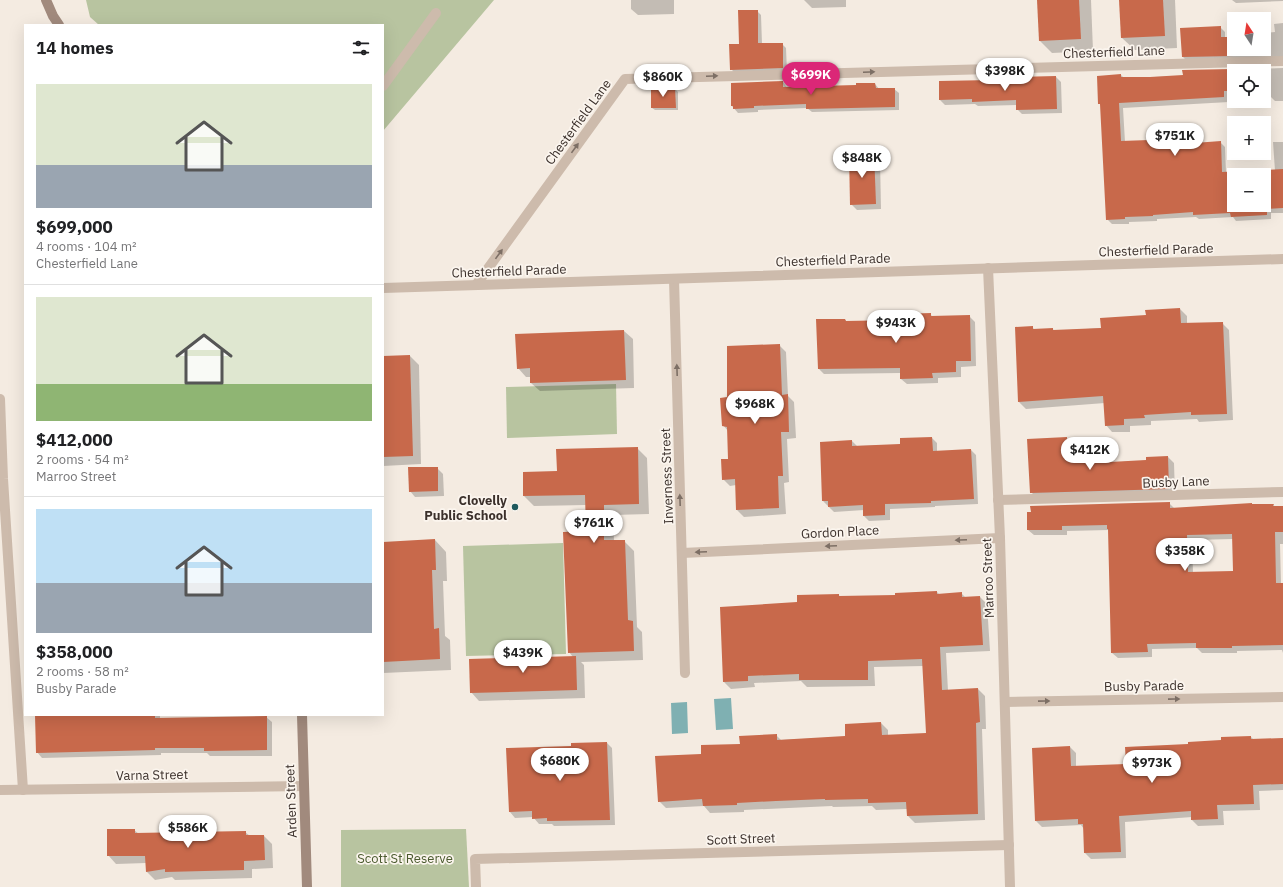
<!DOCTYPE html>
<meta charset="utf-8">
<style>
body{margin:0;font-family:"IBM Plex Sans",sans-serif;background:#f2f2f2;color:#202124;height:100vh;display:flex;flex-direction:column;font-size:15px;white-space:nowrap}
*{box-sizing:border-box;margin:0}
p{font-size:13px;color:#757577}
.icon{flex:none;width:22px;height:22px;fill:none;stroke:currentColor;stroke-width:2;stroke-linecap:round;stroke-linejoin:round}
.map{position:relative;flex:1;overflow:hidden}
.panel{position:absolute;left:24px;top:24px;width:360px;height:692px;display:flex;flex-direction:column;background:#fff;border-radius:0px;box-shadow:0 4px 16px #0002}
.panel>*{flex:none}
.needle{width:26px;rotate:348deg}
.buttons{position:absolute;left:1227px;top:12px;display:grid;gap:8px}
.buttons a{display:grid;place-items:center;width:44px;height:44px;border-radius:0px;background:#fff;box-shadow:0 4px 16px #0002;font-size:20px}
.price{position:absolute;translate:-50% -34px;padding:0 9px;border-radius:14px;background:#fff;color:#222;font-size:13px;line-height:26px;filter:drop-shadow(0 1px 2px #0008)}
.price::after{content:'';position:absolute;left:50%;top:24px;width:12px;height:9px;margin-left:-6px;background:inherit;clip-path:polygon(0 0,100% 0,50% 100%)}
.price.selected{background:#db2777;color:#fff}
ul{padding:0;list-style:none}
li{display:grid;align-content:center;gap:8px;height:212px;padding:0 12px}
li+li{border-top:1px solid #e0e0e0}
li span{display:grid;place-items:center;height:124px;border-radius:0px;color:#555}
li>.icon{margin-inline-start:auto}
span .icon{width:72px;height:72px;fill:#fffc;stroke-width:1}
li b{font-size:17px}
h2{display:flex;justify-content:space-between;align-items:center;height:48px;padding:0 12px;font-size:17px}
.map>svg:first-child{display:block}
.green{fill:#b8c4a0}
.water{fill:#7fb0b2}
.shadow{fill:#0003;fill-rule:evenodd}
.building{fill:#c8694b;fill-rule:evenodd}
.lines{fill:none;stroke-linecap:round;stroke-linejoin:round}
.service{stroke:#cdbbac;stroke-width:10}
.minor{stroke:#cdbbac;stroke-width:10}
.secondary{stroke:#a18a7d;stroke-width:10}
.oneway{fill:#7d6f65}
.poi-dot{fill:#1f5a5e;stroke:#fbf5ee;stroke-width:1.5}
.labels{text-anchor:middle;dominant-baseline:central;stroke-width:3.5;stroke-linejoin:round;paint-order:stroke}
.street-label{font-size:13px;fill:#3b302b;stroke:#fbf5ee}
.poi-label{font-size:13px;font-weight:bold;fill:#3b302b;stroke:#fbf5ee;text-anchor:end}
.park-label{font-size:13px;fill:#4a5a2e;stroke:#fbf5ee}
</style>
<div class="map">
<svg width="1283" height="887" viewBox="0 0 1283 887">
<rect width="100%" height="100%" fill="#f4ebe1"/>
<!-- green -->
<g class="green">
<polygon points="86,0 494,0 383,131 383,25 99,25 90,17"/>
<polygon points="616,384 617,434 507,438 506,387"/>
<polygon points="563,543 566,654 466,656 463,546"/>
<polygon points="466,829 469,887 341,887 341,830"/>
</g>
<!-- water -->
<g class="water">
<polygon points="731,698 733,729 716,730 714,699"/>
<polygon points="687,702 688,733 672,734 671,703"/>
</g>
<!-- shadow -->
<g class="shadow">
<polygon points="631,0 674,0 674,14 638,15 631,9"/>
<polygon points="804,0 846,0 846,7 812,8"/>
<polygon points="1038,0 1091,0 1093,51 1052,53 1040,41"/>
<polygon points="1120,0 1175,0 1177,48 1135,50 1122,38"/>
<polygon points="1232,0 1283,0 1283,1 1236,3"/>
<polygon points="757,11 761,15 762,44 782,44 786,48 787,72 735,73 731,69"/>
<polygon points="1283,23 1283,59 1188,62 1183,57 1220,27 1225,32 1225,38 1234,38 1234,49 1264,49 1264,33 1275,32 1274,24"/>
<path d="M1283 68V101H1275L1270 96V93L1264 94V71H1234V95L1228 96 1229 102 1123 108 1125 142 1149 141 1152 144 1181 143 1183 145 1220 142 1225 147 1226 173 1275 171 1273 142H1283V213H1271V219L1236 221 1233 217 1199 219 1196 217 1157 219V221L1129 222V224H1112L1107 219 1102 106 1099 103 1121 75 1124 78 1184 76 1183 71ZM1234 175H1264V205H1234Z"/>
<polygon points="1056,77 1061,82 1062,113 1022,114 1017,109 1017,105 978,106 975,104 945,105 940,100 940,82 1017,80 1016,78"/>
<polygon points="783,82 787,88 857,86 875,84 879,89 894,89 899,93 899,110 812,112 807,108 758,110 758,112 738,113 732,106"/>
<polygon points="675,89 678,92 678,110 655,110 652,108"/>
<polygon points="874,153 880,159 881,209 857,210 851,204"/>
<polygon points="1180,309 1187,316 1187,324 1223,324 1229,330 1233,420 1199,422 1197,419 1151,421 1151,425 1130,426 1130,432 1112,432 1106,425 1105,403 1026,409 1019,402 1032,327 1035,330 1053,329 1054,331 1102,328 1147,316"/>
<polygon points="930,314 933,317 969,316 975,322 976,366 961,367 961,377 938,378 938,383 907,384 901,379 901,373 824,374 819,369 845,320 847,322 900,321"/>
<polygon points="624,331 633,339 634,388 540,391 531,383 531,377 526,377 518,368"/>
<polygon points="779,345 786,352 788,396 794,402 796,438 787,439 789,482 784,483 786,514 744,517 737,510 736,485 730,486 723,479 729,460 728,431 723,425 728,398"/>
<polygon points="410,356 419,365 421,464 383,466 383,357"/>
<polygon points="932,438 937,443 937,452 971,450 976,455 978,504 935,506 935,507 890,509 890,520 869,521 864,516 864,510 834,512 823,501 852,441 857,446 901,445"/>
<polygon points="1066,438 1073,445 1073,459 1091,458 1096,463 1147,461 1168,457 1174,463 1175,495 1037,498 1031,492"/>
<polygon points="637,448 647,458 649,514 613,515 614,541 624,541 634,551 637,627 642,632 643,660 581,662 584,665 585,698 479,701 471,692 573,657 569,652 587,532 586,505 534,506 524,496 558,472"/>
<polygon points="437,468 443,474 444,496 415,497 410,491"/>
<path d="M1169 503 1175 509 1273 505 1276 507H1283V544H1280L1281 584H1283V653L1282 650 1237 651V653H1202L1197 648 1152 649V657L1118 658 1112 653 1109 530 1067 531V535H1034L1028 530ZM1233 539 1234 572 1193 573 1192 540Z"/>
<polygon points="435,540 446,552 447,581 443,581 445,636 450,640 451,670 383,673 383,543"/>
<polygon points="937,592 940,595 962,594 966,598 980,597 987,604 990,651 946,653 948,691 978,689 985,696 986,729 982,729 985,820 915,823 908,816 907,809 876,810 872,806 833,807 832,806 744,810 744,812 710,813 704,806 666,808 659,801 702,755 776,735 781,740 846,737 881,723 888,730 888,736 927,734 924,666 874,667 875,686 807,687 801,681 754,683 755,687 731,689 724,682 798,603 839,595 840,597 896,596"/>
<polygon points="36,715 160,715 160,719 266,717 272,722 272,756 210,756 207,753 161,753 161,755 42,758 37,752"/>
<polygon points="1251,737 1254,740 1283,739 1283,790 1259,791 1260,810 1223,811 1224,825 1198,826 1192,820 1192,817 1125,822 1126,858 1091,859 1085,853 1084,829 1081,825 1042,827 1036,821 1070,747 1076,753 1076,767 1127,765 1189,745"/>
<polygon points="607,743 612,748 615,825 554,826 552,824 539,824 533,817 515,818 510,812 507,749 572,747"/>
<polygon points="134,830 139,834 245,832 250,836 264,836 272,844 273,868 252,869 252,878 175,880 172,877 155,880 147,872 146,863 116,864 108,855"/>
</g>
<!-- building -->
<g class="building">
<polygon points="1037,0 1079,0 1081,39 1039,41"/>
<polygon points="1119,0 1163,0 1165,36 1121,38"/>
<polygon points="738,10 758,10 758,43 783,43 783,68 730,70 729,44 739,44"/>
<polygon points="1221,26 1221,37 1234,37 1234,56 1182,57 1180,28"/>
<path d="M1234 69V91H1224V97L1119 103 1121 141 1149 140V143L1181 142V144L1221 141 1222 172 1283 169V208L1267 209V215L1231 217 1230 213 1193 215V212L1153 215V216L1125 217V219L1106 220 1100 104H1098L1097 76 1121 74V77H1150L1183 75 1182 70ZM1234 175H1264V205H1234Z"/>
<polygon points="1056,76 1057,109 1016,110 1016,100 972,102 972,99 939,100 939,81 992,80 1016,79 1015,77"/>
<polygon points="783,81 783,87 856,85 856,83 875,83 876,88 895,88 895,107 806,109 806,104 754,106 754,108 733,109 733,106 731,106 731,83"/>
<polygon points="675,88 676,108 651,108 651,89"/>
<polygon points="874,152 876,204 850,205 849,153"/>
<polygon points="1180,308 1181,323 1223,322 1227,414 1191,415 1191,412 1144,415 1145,418 1124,419 1124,425 1105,426 1103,396 1018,402 1015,327 1033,326 1033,329 1053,328 1053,330 1101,328 1100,318 1146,315 1145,310"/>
<polygon points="931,313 931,316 970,315 971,361 956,361 956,372 932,373 933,378 900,379 900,368 818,369 816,319 845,319 846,321 898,320 898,314"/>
<polygon points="624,330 626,380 530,383 530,368 517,369 515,334"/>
<polygon points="780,344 782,395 788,394 789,432 781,432 783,476 778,476 779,508 736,510 735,479 722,480 721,459 728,459 727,427 722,426 720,398 727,397 727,346"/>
<polygon points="410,355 413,456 383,457 383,356"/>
<polygon points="932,437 933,451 971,449 974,499 931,501 931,503 885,504 885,515 863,516 863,505 828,507 828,501 822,501 820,442 852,440 852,446 900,444 900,438"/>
<polygon points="1067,437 1068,458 1092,457 1092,463 1146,460 1146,457 1168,456 1169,489 1030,493 1027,439"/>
<polygon points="638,447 639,504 604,505 604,540 625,540 628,620 633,621 634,651 568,653 563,532 586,531 585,495 523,496 523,472 557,471 556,449"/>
<polygon points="408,467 438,467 438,491 409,492"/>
<path d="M1170 502V508L1252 503V504H1274L1273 506H1283V532H1275L1276 583H1283V645L1232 646V648H1196V643L1147 644 1148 652 1111 653 1108 529H1107V525L1062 526V530H1027V512H1031L1030 506ZM1232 534 1233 571 1188 572 1187 535Z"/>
<polygon points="435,539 436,570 432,570 434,629 439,628 440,659 383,662 383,542"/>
<polygon points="937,591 937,594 962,592 962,597 980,596 983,645 940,647 942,690 978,688 980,722 976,723 978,814 907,816 906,802 868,803 868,799 825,800 825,799 776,801 737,803 737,805 703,806 702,799 658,802 655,756 701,754 701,745 740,744 739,736 777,734 777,740 845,736 845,724 881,722 882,735 926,733 922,659 868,661 868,680 799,680 799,674 748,676 748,681 723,682 720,607 797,602 797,595 839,594 839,596 895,595 895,593"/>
<polygon points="576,656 577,690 470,693 469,659"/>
<polygon points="35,715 155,715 155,718 267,716 267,750 204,751 204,748 155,748 155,750 36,753"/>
<polygon points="1251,736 1251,739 1283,738 1283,784 1253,785 1254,804 1217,805 1218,819 1191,820 1191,811 1119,816 1121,852 1084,853 1083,824 1078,824 1078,819 1035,821 1032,748 1070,746 1071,766 1126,764 1125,747 1188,744 1188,742 1221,740 1221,737"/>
<polygon points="607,742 610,820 547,821 547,818 532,819 532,811 509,812 506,748 571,746 571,743"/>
<polygon points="107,829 135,829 135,833 246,831 246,835 264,835 265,860 244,861 244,870 165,872 165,869 146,872 145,856 107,856"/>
</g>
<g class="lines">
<!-- service -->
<g class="service">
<polyline points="383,86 436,13"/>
<polyline points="998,500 1283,492"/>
</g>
<!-- minor -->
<g class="minor">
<polyline points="988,268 1000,538 1010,887"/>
<polyline points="674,279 685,673"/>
<polyline points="476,285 625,79 1283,61"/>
<polyline points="383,288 1283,259"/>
<polyline points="0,399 3,479 23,790"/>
<polyline points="682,553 1000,538"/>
<polyline points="1005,702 1283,697"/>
<polyline points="0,790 304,786"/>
<polyline points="476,887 475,859 1009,845"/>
</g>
<!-- secondary -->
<g class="secondary">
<polyline points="46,0 53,16 59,25"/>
<polyline points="302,715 307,887"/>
</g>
</g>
<!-- one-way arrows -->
<defs><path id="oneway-solid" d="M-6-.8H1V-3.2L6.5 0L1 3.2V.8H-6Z"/></defs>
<g class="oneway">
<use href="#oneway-solid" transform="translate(869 72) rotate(-2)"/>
<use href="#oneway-solid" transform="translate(712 76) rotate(-2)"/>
<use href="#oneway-solid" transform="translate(575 148) rotate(-54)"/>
<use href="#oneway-solid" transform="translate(499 254) rotate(-54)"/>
<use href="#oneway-solid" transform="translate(677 370) rotate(-92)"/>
<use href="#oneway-solid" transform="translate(680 500) rotate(-92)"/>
<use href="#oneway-solid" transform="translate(961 540) rotate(177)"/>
<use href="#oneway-solid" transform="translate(831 546) rotate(177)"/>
<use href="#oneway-solid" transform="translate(701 552) rotate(177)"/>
<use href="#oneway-solid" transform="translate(1174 699) rotate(-1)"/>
<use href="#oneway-solid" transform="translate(1044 701) rotate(-1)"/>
</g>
<!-- markers -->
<circle class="poi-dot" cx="515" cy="507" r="4"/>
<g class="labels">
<!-- street labels -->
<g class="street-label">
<text transform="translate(1114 52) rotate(-2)">Chesterfield Lane</text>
<text transform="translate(578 122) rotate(-54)">Chesterfield Lane</text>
<text transform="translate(1156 250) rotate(-2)">Chesterfield Parade</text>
<text transform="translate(833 260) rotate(-2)">Chesterfield Parade</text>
<text transform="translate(509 271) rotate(-2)">Chesterfield Parade</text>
<text transform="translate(667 476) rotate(-92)">Inverness Street</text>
<text transform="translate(1176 482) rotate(-2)">Busby Lane</text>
<text transform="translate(840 532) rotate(-3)">Gordon Place</text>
<text transform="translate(988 578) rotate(-92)">Marroo Street</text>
<text transform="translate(1144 686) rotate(-1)">Busby Parade</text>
<text transform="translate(152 775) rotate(-1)">Varna Street</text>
<text transform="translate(291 801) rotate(-92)">Arden Street</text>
<text transform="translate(741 839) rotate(-2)">Scott Street</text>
</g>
<!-- poi labels -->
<g class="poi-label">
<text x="507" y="500">Clovelly<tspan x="507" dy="15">Public School</tspan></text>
</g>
<!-- park labels -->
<g class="park-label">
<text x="405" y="858">Scott St Reserve</text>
</g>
</g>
</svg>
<div class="buttons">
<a><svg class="needle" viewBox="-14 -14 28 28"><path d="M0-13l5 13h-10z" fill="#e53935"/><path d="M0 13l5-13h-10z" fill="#757577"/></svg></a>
<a><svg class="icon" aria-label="locate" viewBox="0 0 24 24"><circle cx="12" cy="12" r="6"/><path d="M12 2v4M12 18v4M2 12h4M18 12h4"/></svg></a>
<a>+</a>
<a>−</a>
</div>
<b class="price" style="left:1005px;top:92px">$398K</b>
<b class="price selected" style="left:811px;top:96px">$699K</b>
<b class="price" style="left:663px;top:98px">$860K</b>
<b class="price" style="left:1175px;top:157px">$751K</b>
<b class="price" style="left:862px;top:179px">$848K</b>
<b class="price" style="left:896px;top:344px">$943K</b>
<b class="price" style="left:755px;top:425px">$968K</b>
<b class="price" style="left:1090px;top:471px">$412K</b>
<b class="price" style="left:594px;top:544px">$761K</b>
<b class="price" style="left:1185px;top:572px">$358K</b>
<b class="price" style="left:523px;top:674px">$439K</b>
<b class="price" style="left:560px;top:782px">$680K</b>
<b class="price" style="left:1152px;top:784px">$973K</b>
<b class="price" style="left:188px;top:849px">$586K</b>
<section class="panel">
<h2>14 homes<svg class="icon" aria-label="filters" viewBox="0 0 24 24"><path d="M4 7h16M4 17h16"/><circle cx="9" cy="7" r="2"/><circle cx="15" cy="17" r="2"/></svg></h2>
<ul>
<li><span style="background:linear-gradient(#dfe7d0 65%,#9aa5b1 0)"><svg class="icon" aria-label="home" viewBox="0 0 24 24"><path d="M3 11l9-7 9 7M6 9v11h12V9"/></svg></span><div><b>$699,000</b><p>4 rooms · 104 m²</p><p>Chesterfield Lane</p></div></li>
<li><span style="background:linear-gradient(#dfe7d0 70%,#8fb573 0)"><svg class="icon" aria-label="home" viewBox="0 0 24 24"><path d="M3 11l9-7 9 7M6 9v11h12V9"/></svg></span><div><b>$412,000</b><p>2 rooms · 54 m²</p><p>Marroo Street</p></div></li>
<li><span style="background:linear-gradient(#bfe0f5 60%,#9aa5b1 0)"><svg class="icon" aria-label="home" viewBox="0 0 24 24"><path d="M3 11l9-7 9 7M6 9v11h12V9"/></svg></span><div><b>$358,000</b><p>2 rooms · 58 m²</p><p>Busby Parade</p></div></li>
</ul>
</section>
</div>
